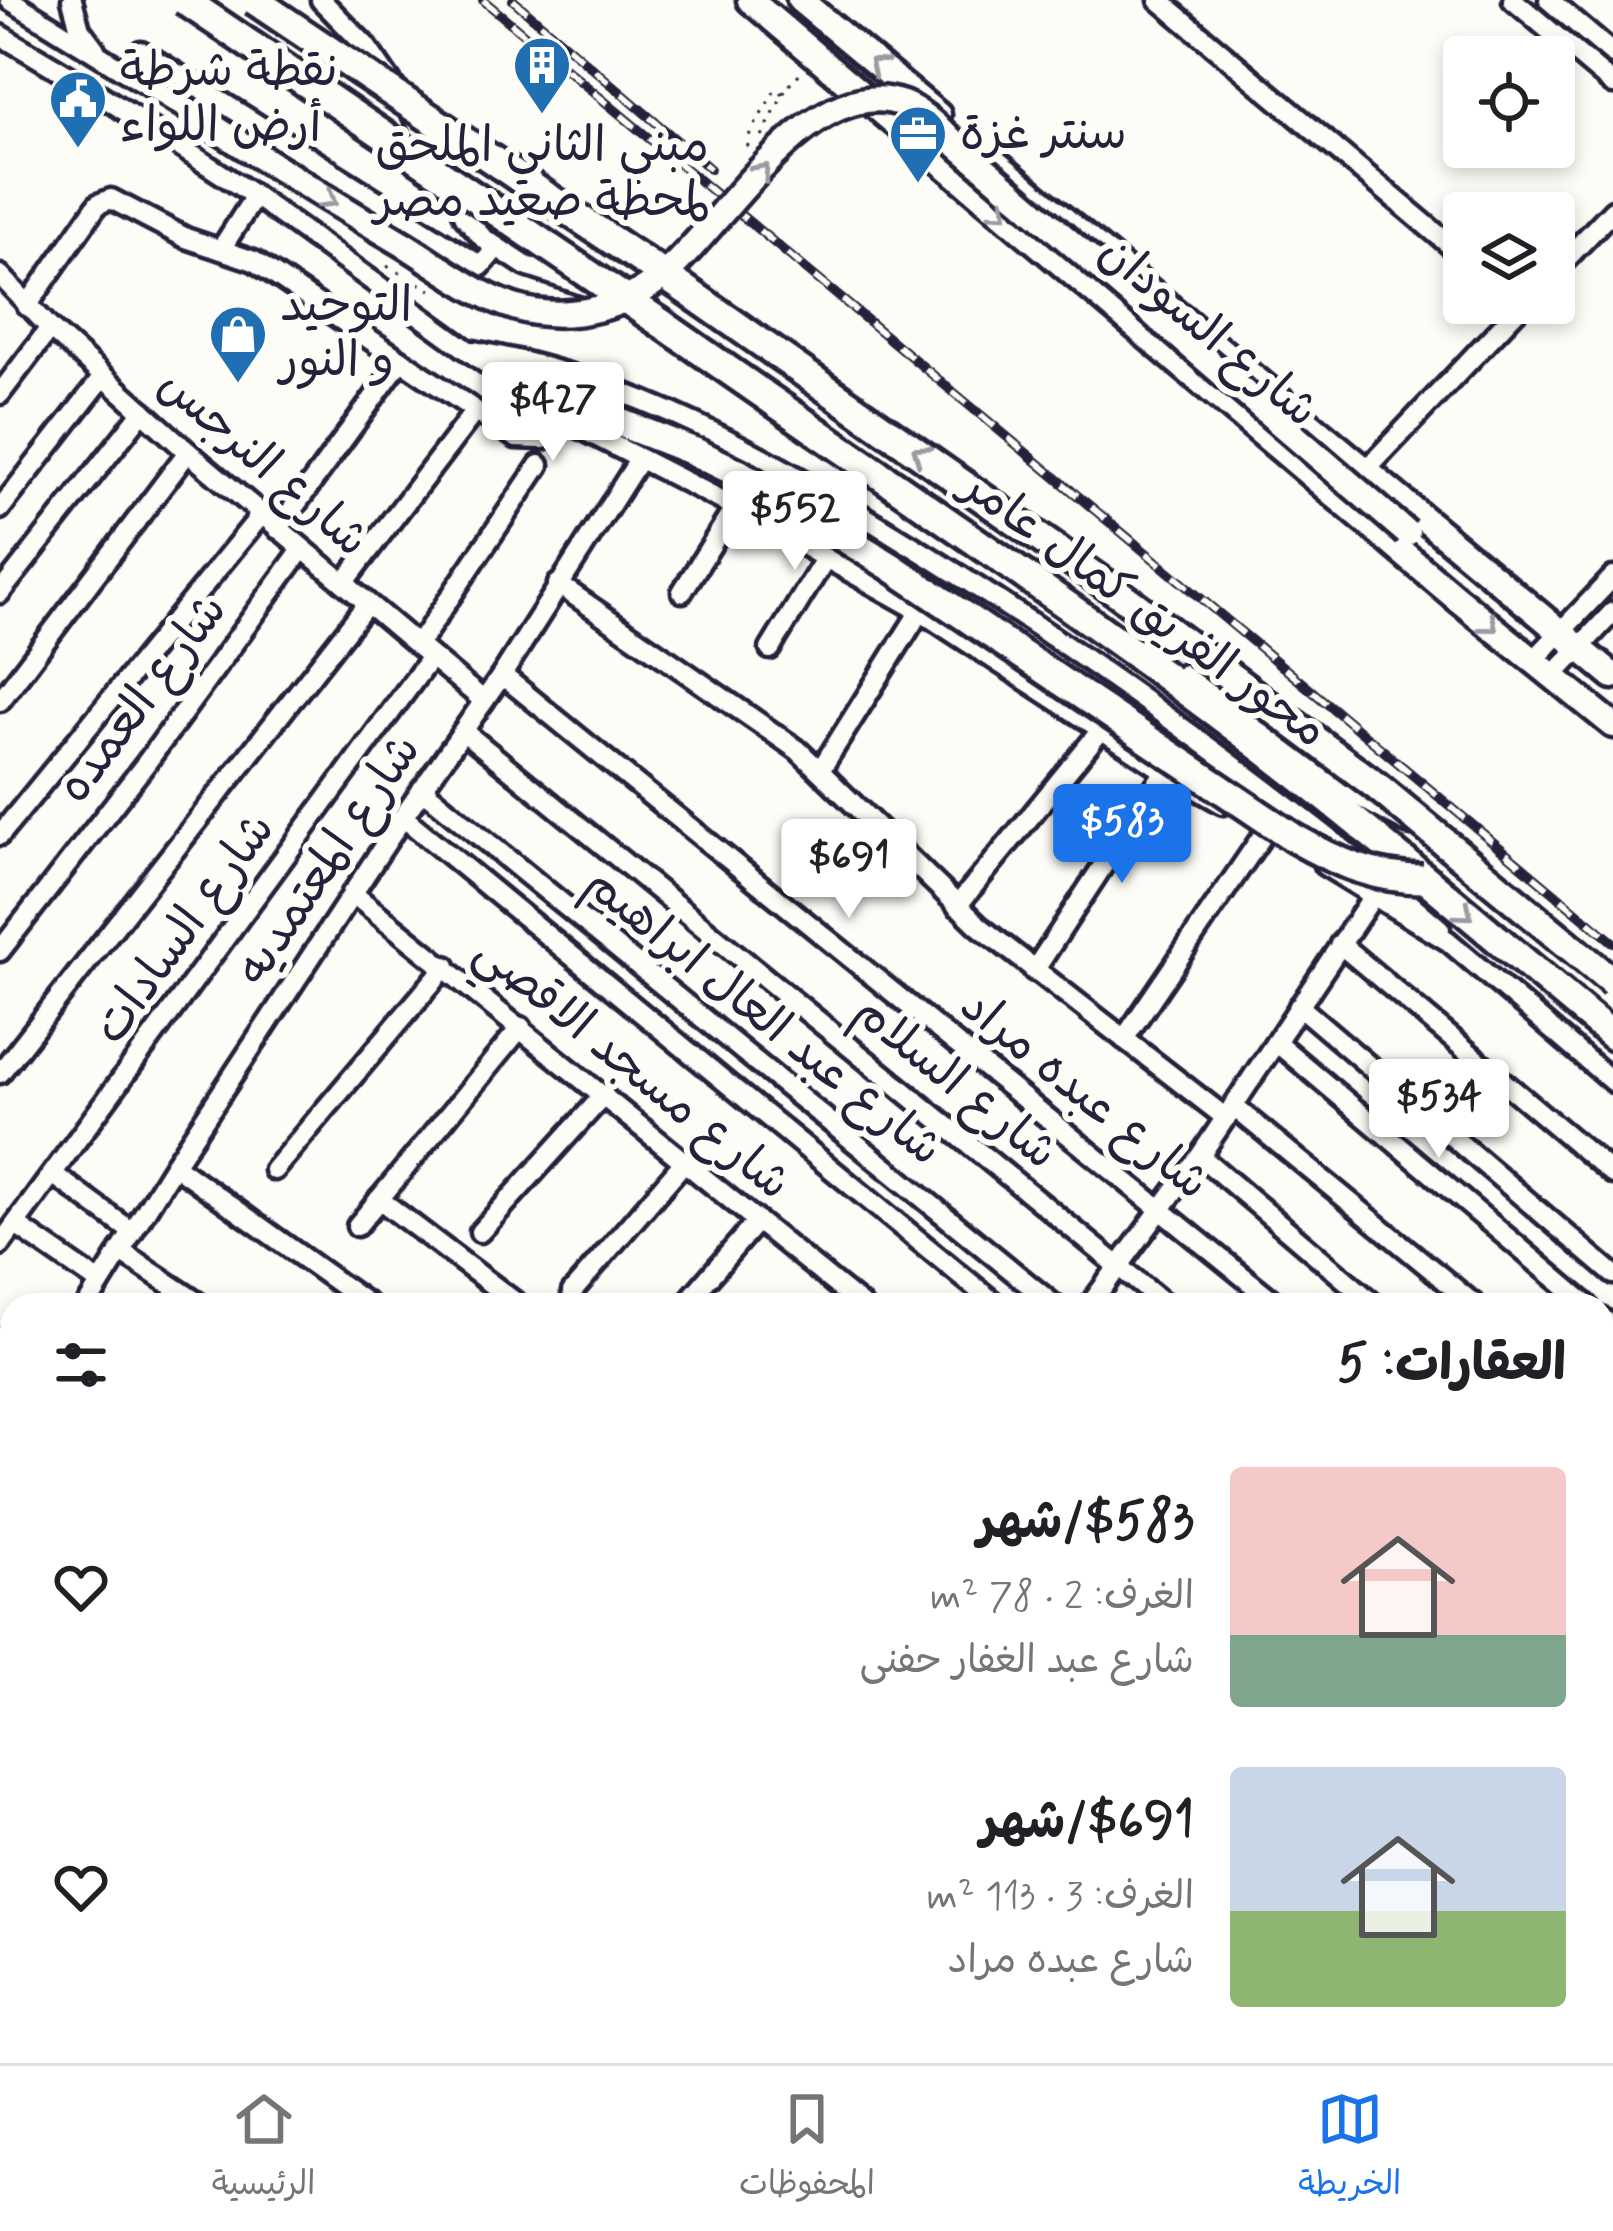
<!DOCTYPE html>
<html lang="ar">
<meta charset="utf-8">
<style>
body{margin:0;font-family:Mynerve,"Playpen Sans Arabic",sans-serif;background:#f6f6f6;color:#202124;direction:rtl;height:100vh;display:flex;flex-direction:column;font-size:45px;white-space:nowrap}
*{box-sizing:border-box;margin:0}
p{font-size:39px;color:#757577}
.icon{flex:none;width:66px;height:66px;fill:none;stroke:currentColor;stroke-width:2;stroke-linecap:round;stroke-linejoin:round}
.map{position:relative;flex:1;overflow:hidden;direction:ltr}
.drawer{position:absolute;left:0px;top:1293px;width:1614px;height:771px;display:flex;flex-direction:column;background:#fff;border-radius:36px 36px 0 0;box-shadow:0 6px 18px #0003;direction:rtl}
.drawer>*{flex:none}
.controls{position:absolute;left:1443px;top:36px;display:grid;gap:24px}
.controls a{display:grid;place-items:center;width:132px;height:132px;border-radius:12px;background:#fff;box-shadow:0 6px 18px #0003;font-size:60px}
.price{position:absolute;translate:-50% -102px;padding:0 27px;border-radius:12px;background:#fff;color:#222;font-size:39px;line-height:78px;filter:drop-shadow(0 3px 6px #0008)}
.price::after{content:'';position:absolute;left:50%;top:72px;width:36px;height:27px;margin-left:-18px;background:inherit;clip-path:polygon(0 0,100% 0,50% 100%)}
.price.selected{background:#1a73e8;color:#fff}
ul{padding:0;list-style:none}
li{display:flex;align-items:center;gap:36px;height:300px;padding:0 48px}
li span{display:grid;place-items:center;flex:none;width:336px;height:240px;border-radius:12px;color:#555}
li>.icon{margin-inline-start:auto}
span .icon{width:144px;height:144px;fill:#fffc;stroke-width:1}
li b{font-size:51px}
h2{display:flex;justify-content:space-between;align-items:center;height:144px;padding:0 48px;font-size:51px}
.dock{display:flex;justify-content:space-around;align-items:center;height:168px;border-top:3px solid #e0e0e0;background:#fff;font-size:33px;color:#757577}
.dock a{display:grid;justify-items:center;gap:6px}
.dock .selected{color:#1a73e8}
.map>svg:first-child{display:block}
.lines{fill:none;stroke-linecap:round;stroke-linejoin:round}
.minor-casing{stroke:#22223b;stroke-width:27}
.major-casing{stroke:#22223b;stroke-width:33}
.highway-casing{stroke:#22223b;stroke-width:36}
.path{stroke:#22223b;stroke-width:3;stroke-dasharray:3 9;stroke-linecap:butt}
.minor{stroke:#fdfcf7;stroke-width:18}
.major{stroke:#fdfcf7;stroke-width:24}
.highway{stroke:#fdfcf7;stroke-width:27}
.rail-casing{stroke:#22223b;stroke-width:10}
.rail{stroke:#fdfcf7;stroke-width:6;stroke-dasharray:18;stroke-linecap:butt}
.major-bridge-casing{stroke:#22223b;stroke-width:33;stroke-linecap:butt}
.highway-bridge-casing{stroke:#22223b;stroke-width:36;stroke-linecap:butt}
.major-bridge{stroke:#fdfcf7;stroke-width:24}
.highway-bridge{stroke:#fdfcf7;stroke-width:27}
.oneway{stroke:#9a9aa2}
.labels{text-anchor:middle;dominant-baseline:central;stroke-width:12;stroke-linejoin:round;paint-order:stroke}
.poi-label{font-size:48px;fill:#22223b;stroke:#fdfcf7;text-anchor:start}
.street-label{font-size:48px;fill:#22223b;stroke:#fdfcf7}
</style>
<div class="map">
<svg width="1613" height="2063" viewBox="0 0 1613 2063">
<rect width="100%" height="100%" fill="#fdfcf7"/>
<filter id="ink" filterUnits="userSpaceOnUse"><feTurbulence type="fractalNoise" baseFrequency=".00833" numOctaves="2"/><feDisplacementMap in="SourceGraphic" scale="24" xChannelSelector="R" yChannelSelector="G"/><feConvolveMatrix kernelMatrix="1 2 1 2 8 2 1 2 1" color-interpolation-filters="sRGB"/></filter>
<g filter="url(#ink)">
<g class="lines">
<defs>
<g id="minor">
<polyline points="10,0 195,115"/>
<polyline points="72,0 80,29 95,49"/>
<polyline points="321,0 366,46 395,88"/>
<polyline points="1159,0 1464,257"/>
<polyline points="1513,0 1613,84"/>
<polyline points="1549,0 1613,54"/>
<polyline points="0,35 96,92 255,196 564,420 735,507 920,611 1165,771 1223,804"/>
<polyline points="141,51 481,266 493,252 489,242"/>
<polyline points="410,111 442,164 465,217 483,238 526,266 601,291"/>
<polyline points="221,249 255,196"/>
<polyline points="1554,272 1613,210"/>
<polyline points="0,275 50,328 188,452 484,701"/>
<polyline points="27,306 98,204 111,199 186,238 254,261 516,438 543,439 564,420"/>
<path d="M474 351C633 380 760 452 896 536 1057 634 1209 744 1357 860"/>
<polyline points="0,394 50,328"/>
<polyline points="1366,470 1524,303"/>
<polyline points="0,509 103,377"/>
<polyline points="278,529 401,360"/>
<polyline points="344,583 475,411"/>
<polyline points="558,584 798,750 979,926 1226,1118"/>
<polyline points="682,592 735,507"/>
<polyline points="0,593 143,411"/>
<polyline points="418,645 539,465"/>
<polyline points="770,649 825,559"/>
<polyline points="1534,660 1613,577"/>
<polyline points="1185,674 1338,785 1411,825"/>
<polyline points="502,675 1278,1305"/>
<polyline points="1553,676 1613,612"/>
<polyline points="0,701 188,452"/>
<polyline points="463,731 1166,1305"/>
<polyline points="821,769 920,611"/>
<polyline points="422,789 1054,1305"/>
<polyline points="403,817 997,1305"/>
<polyline points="0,835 261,515"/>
<polyline points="1324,865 1448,941 1613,1082"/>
<polyline points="1379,877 1440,929"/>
<polyline points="352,893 861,1305"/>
<polyline points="957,906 1102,729"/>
<polyline points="1340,944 1613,1174"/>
<polyline points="0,951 147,762 302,549"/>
<polyline points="1034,971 1165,771"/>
<polyline points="1299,1006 1613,1274"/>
<polyline points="1124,1039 1267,829"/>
<polyline points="1276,1042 1587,1305"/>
<polyline points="0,1073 367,604"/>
<polyline points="1233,1106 1475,1305"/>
<polyline points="1200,1156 1375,1305"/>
<polyline points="174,1165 369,1305"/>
<polyline points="274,1170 446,966"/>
<polyline points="54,1175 131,1231"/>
<polyline points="379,1199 519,1305"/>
<polyline points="16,1225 100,1283"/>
<polyline points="357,1226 521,1027"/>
<polyline points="480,1232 604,1095"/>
<polyline points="0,1245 431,657"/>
<polyline points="120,1251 201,1305"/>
<polyline points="572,1292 685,1161"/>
<polyline points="87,1305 174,1165 403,817 502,675 639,460"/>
<polyline points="685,1305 757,1221"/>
<polyline points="1090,1305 1200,1156 1373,896"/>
<polyline points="1602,1318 1613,1327"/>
<polyline points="0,1339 12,1348"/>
<polyline points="1611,1387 1613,1389"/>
<polyline points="1602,1498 1613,1507"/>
<polyline points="0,1511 12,1476"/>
<polyline points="0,1541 12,1549"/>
<polyline points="1602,1576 1613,1585"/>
<polyline points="1602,1685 1613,1676"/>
<polyline points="0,1698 12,1707"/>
<polyline points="1602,1719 1613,1728"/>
<polyline points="0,1803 12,1811"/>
<polyline points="1602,1847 1613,1855"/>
<polyline points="0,1905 12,1913"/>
<polyline points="1602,1916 1613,1903"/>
<polyline points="1602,1969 1613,1978"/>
<polyline points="0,2011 12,2018"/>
<polyline points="0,2052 25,2063"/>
<polyline points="68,2052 87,2063"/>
<polyline points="216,2052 232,2063"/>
<polyline points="474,2052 520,2063"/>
<path d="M656 2052C666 2059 676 2063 685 2052"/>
<polyline points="714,2052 731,2063"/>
<polyline points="811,2052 827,2063"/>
<polyline points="1104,2052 1121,2063"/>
<polyline points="1366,2052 1384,2063"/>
<polyline points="294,2063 344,2052"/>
<polyline points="846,2063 855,2052"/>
<polyline points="934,2063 944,2052"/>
<polyline points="1273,2063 1284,2052"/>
<polyline points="1470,2063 1480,2052"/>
<polyline points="1610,2063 1613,2059"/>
</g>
<g id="major">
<polyline points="750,0 1455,597 1613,725"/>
<polyline points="800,0 938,115"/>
<polyline points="997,164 1613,676"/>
</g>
<g id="highway">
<path d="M661 323C861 464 1066 599 1262 748 1382 839 1496 939 1613 1036"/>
<polyline points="503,377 695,452"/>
</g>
</defs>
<!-- minor casing -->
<use href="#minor" class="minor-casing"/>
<!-- major casing -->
<use href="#major" class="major-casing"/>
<!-- highway casing -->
<use href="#highway" class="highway-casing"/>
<!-- path -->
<g class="path">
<polyline points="781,94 800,73"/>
<polyline points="762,136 785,91"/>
<polyline points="748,147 747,139 774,92 782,91"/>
<polyline points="387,266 431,290"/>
</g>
<!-- minor -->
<use href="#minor" class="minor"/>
<!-- major -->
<use href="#major" class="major"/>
<!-- highway -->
<use href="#highway" class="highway"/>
<defs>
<g id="rail">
<polyline points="483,0 1613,942"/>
<polyline points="513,0 710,169"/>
</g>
</defs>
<!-- rail casing -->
<use href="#rail" class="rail-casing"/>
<!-- rail -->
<use href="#rail" class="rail"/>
<defs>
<path id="major-bridge" d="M195 115C264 160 334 203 405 245 444 269 488 305 535 312 576 318 623 307 656 281 721 232 809 69 903 104 922 111 939 129 954 142L1407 533"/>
<g id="highway-bridge">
<polyline points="184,0 661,323"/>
<polyline points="254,0 686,290 1121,595 1379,788 1613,982"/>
<path d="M695 452 740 474 890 566 1294 838C1336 862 1375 879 1423 879"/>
</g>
</defs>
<!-- major-bridge casing -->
<use href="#major-bridge" class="major-bridge-casing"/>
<!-- highway-bridge casing -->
<use href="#highway-bridge" class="highway-bridge-casing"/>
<!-- major-bridge -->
<use href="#major-bridge" class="major-bridge"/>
<!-- highway-bridge -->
<use href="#highway-bridge" class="highway-bridge"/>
</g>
<!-- one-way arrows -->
<defs><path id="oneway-chevron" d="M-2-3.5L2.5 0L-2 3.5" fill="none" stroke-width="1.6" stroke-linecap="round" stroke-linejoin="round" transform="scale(3)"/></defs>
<g class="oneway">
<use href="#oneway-chevron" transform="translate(877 65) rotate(-140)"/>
<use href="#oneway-chevron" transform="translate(762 171) rotate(-48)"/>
<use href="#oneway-chevron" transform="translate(329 200) rotate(31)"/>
<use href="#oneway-chevron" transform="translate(1000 211) rotate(40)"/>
<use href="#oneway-chevron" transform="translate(920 453) rotate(-145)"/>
<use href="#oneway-chevron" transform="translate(1490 625) rotate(39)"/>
<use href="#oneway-chevron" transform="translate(1465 913) rotate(40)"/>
</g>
</g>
<!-- icons -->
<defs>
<symbol id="building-pin" viewBox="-11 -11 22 30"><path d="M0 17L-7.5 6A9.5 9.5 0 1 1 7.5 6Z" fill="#1f6fb2" stroke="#fdfcf7"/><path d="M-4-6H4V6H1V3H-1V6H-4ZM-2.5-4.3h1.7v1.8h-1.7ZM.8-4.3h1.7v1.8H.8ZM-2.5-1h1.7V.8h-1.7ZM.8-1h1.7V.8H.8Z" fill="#fff"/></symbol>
<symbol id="civic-pin" viewBox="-11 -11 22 30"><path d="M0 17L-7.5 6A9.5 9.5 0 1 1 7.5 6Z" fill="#1f6fb2" stroke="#fdfcf7"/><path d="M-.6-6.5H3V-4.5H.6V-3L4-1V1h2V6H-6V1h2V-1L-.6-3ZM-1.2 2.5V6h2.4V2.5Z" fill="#fff"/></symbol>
<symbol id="office-pin" viewBox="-11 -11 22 30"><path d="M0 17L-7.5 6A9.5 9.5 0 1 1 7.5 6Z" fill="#1f6fb2" stroke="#fdfcf7"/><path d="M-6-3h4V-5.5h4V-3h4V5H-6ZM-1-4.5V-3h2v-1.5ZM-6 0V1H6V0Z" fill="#fff"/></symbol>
<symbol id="shop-pin" viewBox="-11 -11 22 30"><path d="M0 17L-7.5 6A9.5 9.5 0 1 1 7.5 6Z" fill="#1f6fb2" stroke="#fdfcf7"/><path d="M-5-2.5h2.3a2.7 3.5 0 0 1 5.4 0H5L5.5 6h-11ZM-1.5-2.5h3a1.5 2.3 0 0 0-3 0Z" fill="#fff"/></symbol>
</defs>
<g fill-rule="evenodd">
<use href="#building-pin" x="509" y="32" width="66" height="90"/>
<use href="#civic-pin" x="45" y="66" width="66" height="90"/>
<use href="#office-pin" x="885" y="101" width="66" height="90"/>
<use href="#shop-pin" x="205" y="301" width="66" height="90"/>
</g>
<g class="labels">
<!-- poi labels -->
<g class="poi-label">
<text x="120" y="71">نقطة شرطة<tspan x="120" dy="55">أرض اللواء</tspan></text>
<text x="960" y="134">سنتر غزة</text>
<text x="542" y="146" text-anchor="middle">مبني الثاني الملحق<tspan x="542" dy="55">لمحطة صعيد مصر</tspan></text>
<text x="280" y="306">التوحيد<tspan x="280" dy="55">و النور</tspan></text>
</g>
<!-- street labels -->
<g class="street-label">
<text transform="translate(1208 332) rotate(40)">شارع السودان</text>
<text transform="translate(263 463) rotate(41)">شارع النرجس</text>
<text transform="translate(1144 609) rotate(36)">محور الفريق كمال عامر</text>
<text transform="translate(143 699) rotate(-53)">شارع العمده</text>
<text transform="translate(329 860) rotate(-56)">شارع المعتمديه</text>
<text transform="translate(185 929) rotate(-54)">شارع السادات</text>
<text transform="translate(763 1017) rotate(39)">شارع عبد العال ابراهيم</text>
<text transform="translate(632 1068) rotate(39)">شارع مسجد الاقصي</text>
<text transform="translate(955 1083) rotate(39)">شارع السلام</text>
<text transform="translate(1084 1095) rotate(39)">شارع عبده مراد</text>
</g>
</g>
</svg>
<div class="controls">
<a><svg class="icon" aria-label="locate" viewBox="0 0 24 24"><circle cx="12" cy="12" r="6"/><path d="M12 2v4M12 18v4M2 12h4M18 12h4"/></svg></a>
<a><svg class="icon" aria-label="layers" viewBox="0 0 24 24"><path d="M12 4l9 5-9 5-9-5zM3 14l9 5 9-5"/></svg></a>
</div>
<b class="price" style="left:553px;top:464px">$427</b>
<b class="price" style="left:795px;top:573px">$552</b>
<b class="price selected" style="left:1122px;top:886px">$583</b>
<b class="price" style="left:849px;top:921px">$691</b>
<b class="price" style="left:1439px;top:1161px">$534</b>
<section class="drawer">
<h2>العقارات: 5<svg class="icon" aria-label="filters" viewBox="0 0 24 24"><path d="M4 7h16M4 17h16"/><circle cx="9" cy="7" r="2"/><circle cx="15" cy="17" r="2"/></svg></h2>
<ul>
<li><span style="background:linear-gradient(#f6c9c9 70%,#7fa58c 0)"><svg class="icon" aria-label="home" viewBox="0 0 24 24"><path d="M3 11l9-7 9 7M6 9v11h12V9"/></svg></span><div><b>$583/شهر</b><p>الغرف: 2 · 78 m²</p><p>شارع عبد الغفار حفنى</p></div><svg class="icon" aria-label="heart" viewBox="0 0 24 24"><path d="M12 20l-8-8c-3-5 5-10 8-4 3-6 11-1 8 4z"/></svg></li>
<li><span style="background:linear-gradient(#c9d6e8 60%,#8fb573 0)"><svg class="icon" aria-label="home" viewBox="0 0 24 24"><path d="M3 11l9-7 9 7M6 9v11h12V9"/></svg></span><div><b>$691/شهر</b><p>الغرف: 3 · 113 m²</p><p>شارع عبده مراد</p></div><svg class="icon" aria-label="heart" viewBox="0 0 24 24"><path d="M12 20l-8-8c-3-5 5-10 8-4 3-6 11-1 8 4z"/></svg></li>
</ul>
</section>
</div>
<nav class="dock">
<a class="selected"><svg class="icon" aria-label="map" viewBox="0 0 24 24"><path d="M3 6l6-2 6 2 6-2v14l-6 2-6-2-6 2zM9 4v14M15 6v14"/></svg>الخريطة</a>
<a><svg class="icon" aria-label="saved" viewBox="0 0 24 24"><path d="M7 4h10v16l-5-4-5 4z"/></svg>المحفوظات</a>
<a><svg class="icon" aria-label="home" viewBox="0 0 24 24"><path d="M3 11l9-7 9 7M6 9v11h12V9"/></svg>الرئيسية</a>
</nav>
